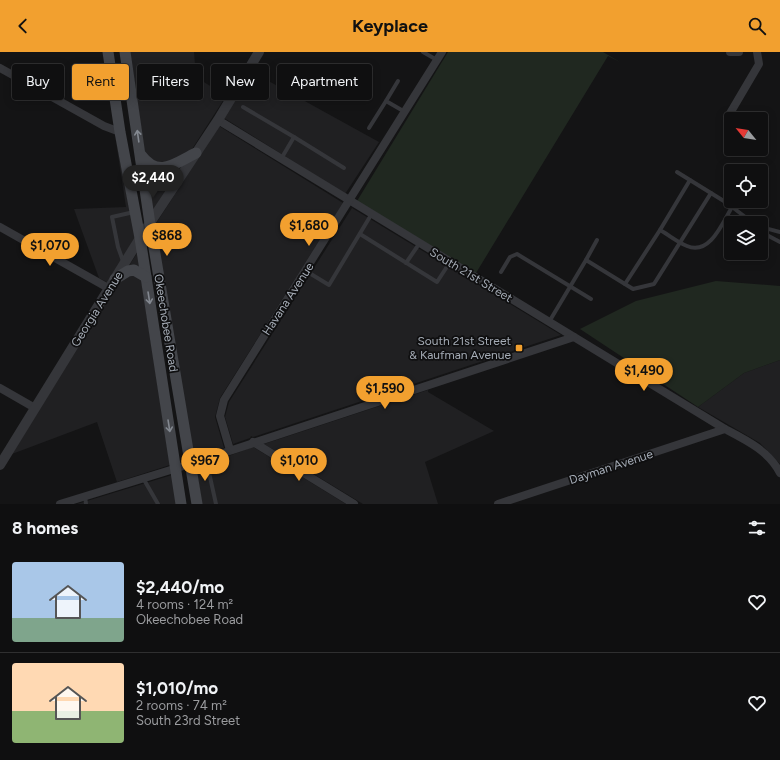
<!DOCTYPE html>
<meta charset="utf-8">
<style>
body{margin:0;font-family:Figtree,sans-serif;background:#181819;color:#f1f3f6;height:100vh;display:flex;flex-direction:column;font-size:15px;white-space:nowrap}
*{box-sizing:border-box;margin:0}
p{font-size:13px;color:#9b9c9f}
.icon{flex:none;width:22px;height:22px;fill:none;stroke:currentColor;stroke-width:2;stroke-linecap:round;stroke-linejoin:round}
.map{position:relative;height:452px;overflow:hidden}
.sheet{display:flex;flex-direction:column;background:#0f0f10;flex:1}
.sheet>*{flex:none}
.guide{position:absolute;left:12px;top:12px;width:400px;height:36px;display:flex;gap:8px}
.needle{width:26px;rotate:300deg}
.controls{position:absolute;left:724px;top:60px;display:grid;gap:8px}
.controls a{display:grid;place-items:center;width:44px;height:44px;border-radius:4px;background:#0f0f10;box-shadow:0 2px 10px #0003,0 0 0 1px #2f2f30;font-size:20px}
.price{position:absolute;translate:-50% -34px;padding:0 9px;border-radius:14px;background:#f2a02f;color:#111;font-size:13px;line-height:26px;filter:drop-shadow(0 1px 2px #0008)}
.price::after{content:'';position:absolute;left:50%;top:24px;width:12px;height:9px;margin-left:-6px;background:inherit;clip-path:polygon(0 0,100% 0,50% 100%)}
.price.on{background:#222;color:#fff}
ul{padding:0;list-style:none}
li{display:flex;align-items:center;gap:12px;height:100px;padding:0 12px}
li+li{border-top:1px solid #2f2f30}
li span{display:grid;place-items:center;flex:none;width:112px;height:80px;border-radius:4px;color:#555}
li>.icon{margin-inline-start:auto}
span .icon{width:48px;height:48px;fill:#fffc;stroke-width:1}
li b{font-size:17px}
h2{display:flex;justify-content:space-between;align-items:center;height:48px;padding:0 12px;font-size:17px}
.pill{padding:0 14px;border-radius:4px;background:#0f0f10;box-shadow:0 2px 10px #0003,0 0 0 1px #2f2f30;font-size:14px;line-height:36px}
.pill.on{background:#f2a02f;color:#111}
header{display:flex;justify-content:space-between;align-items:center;height:52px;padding:0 12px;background:#f2a02f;color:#111;font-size:18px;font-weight:700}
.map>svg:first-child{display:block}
.built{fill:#202022}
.green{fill:#202820}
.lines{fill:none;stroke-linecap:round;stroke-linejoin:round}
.service{stroke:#35363a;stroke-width:4}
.minor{stroke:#35363a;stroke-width:8}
.tertiary{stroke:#35363a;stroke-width:10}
.secondary{stroke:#43454a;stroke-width:11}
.oneway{stroke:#838890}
.poi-dot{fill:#f2a02f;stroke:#0f0f10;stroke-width:1.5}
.labels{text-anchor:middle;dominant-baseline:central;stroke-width:3.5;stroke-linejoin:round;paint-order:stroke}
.street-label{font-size:12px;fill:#a5acb6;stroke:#0f0f10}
.poi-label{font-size:12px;fill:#a5acb6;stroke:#0f0f10;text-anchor:end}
</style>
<header><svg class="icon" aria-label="back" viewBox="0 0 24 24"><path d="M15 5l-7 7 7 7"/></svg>Keyplace<svg class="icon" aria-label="search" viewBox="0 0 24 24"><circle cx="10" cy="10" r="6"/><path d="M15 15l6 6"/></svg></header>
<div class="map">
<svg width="780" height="452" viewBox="0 0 780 452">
<rect width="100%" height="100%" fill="#141415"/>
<!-- built -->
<g class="built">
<polygon points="130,0 194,0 196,25 226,44 153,158"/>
<polygon points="252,20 379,90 345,142 224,66"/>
<polygon points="219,74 343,151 220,346 215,365 224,396 194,406 155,173"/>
<polygon points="115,83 135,185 108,231 99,226 74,157 126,155"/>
<polygon points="352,156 561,283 253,385 251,384 250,386 233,392 225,365 229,350"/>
<polygon points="137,201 170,413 117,430 97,370 12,402"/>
<polygon points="780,308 780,412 760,391 698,355 744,321"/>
<polygon points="428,338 428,340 494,379 425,410 438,452 363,452 264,392"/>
<polygon points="253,395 346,452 202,452 196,416"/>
<polygon points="172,423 176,452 77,452"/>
</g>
<!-- green -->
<g class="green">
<polygon points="448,0 603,0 620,10 608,4 476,221 357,149"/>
<polygon points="716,229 780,234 780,308 744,321 698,355 580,277 636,249"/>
</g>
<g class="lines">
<!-- service -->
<g class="service">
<polyline points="423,0 437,8"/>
<polyline points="398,29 386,49 405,60"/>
<polyline points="243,55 294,85 281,107"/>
<polyline points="369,76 386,49"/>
<polyline points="294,85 344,116"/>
<polyline points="677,120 727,151 753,171"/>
<path d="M690 128 660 178C669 183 677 190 687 194 710 204 723 170 732 155"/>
<polyline points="761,175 780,180"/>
<polyline points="761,180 780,190"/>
<polyline points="360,182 437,230 450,210"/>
<polyline points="586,208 597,188"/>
<polyline points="123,209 118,195 112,165 134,160"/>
<polyline points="406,211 419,192"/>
<polyline points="306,219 329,233 371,163"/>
<polyline points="501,220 510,205 517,202 591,247"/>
<polyline points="625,232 660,178"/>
<polyline points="549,270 586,208 633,237 654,232 711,141"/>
<polyline points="206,407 216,452"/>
<polyline points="143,426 158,452"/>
<polyline points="85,444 86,452"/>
</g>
<!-- minor -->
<g class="minor">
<polyline points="730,0 739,0"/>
<polyline points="0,16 104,74 120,80"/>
<polyline points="729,63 759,12 757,0"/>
<path d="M218 68 725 377C746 388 769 399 780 421"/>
<polyline points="0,175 110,237"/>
<polyline points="0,336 35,356"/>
<polyline points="253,390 354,452"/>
<polyline points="230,398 220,364 224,348 442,0"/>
<polyline points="60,452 190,412 574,285"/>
<polyline points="498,452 725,377"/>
</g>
<!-- tertiary -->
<polyline class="tertiary" points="0,413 140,186 218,68 259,0"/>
<!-- secondary -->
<g class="secondary">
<polyline points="108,0 120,80 140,186 181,452"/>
<polyline points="125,0 150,172 197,452"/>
<path d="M141 103C159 127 175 111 196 101"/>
<polyline points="115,227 128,219 134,218 146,225"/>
</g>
</g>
<!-- one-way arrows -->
<defs><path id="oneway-shaft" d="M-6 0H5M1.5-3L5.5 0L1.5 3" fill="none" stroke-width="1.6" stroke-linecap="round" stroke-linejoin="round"/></defs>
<g class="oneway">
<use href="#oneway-shaft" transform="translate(138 84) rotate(-98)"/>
<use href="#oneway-shaft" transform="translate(149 246) rotate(81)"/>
<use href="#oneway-shaft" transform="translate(169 374) rotate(81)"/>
</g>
<!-- markers -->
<rect class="poi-dot" x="515" y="292" width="8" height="8" rx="2"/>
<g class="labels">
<!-- street labels -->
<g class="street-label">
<text transform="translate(471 223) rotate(31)">South 21st Street</text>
<text transform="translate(288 247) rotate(-57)">Havana Avenue</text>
<text transform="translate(97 257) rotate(-58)">Georgia Avenue</text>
<text transform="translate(166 271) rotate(81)">Okeechobee Road</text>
<text transform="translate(611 415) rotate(-18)">Dayman Avenue</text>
</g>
<!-- poi labels -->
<g class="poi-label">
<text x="511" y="289">South 21st Street<tspan x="511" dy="14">&amp; Kaufman Avenue</tspan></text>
</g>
</g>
</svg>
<div class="controls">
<a><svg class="needle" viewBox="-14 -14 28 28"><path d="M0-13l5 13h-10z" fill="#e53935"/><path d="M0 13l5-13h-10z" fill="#9b9c9f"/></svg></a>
<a><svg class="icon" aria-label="locate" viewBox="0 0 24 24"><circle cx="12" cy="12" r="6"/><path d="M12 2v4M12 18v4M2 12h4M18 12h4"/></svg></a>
<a><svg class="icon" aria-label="layers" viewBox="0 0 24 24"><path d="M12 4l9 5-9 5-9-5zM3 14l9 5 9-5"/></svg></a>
</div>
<b class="price on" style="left:153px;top:147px">$2,440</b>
<b class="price" style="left:309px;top:195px">$1,680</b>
<b class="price" style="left:167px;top:205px">$868</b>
<b class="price" style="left:50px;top:215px">$1,070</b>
<b class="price" style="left:644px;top:340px">$1,490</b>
<b class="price" style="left:385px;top:358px">$1,590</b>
<b class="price" style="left:205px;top:430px">$967</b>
<b class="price" style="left:299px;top:430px">$1,010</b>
<div class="guide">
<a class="pill">Buy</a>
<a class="pill on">Rent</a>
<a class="pill">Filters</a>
<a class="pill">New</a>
<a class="pill">Apartment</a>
</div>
</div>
<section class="sheet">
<h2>8 homes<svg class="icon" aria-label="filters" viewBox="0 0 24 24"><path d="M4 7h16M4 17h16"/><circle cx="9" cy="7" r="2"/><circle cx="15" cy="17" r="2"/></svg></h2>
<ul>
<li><span style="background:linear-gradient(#a9c7e8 70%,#7fa58c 0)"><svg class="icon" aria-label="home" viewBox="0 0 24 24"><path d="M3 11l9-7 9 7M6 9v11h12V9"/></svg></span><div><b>$2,440/mo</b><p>4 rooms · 124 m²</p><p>Okeechobee Road</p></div><svg class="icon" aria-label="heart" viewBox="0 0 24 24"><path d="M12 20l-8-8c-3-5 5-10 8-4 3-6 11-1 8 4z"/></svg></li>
<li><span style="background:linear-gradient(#ffd9b3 60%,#8fb573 0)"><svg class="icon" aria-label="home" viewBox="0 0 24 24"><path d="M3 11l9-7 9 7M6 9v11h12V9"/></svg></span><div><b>$1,010/mo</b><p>2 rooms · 74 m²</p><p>South 23rd Street</p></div><svg class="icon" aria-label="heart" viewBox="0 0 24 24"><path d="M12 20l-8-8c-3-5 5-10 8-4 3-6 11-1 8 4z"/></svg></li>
</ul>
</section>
